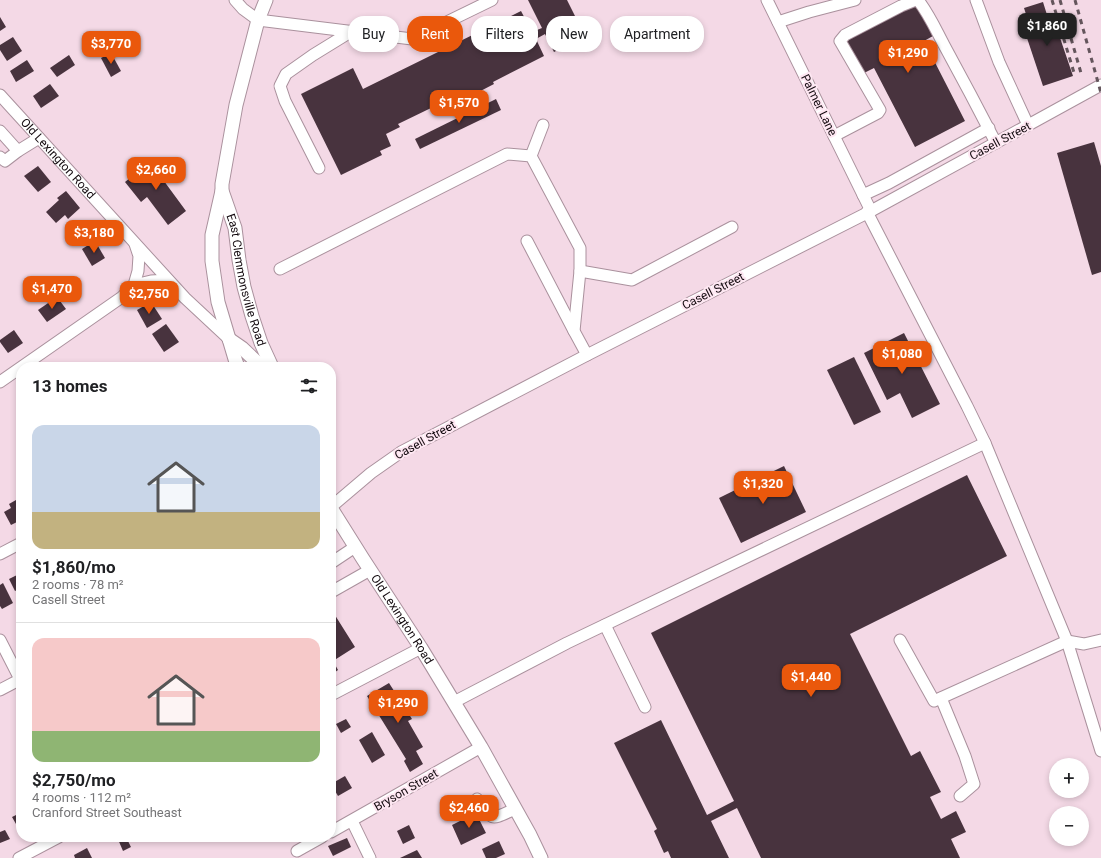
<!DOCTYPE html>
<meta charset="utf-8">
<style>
body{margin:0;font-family:Roboto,sans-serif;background:#f2f2f2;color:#202124;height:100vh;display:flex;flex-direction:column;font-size:15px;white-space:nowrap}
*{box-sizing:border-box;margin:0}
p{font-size:13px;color:#757577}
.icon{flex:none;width:22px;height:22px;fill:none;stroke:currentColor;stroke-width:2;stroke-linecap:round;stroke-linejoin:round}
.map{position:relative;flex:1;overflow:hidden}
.side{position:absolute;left:16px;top:362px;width:320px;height:480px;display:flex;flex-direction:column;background:#fff;border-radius:16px;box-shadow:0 2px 6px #0003}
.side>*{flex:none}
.guide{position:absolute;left:348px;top:16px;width:380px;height:36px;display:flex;gap:8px}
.buttons{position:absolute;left:1049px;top:758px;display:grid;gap:8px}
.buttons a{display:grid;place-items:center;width:40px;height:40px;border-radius:50%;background:#fff;box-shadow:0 2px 6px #0003;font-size:20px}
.price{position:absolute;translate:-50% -34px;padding:0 9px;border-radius:8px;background:#ea580c;color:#fff;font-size:13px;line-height:26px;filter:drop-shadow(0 1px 2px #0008)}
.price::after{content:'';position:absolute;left:50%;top:24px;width:12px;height:9px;margin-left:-6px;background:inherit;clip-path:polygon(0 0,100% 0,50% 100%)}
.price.current{background:#222;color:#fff}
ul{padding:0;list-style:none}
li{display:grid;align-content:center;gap:8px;height:212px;padding:0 16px}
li+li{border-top:1px solid #e0e0e0}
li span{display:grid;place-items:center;height:124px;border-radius:12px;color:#555}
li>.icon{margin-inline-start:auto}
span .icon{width:72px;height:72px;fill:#fffc;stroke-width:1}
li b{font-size:17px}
h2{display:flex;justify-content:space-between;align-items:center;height:48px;padding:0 16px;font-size:17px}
.chip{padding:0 14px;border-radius:16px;background:#fff;box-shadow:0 2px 6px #0003;font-size:14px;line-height:36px}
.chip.current{background:#ea580c;color:#fff}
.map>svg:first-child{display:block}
.building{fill:#48333e}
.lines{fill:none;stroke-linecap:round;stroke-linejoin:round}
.minor-casing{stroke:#aa919d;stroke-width:13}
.major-casing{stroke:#aa919d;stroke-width:15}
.minor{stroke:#fff;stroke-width:11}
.major{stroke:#fff;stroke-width:13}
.rail{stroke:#64555c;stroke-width:3;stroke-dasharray:5 5;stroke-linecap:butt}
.labels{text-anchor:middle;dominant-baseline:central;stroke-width:4;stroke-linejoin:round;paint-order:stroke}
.street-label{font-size:12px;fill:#12090e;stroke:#fee7f2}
</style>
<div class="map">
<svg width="1101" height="858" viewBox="0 0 1101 858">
<rect width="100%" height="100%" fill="#f4d9e6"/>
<!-- building -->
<g class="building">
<polygon points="528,0 567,0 585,36 554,52 545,34 536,39 544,56 493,82 494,84 467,98 464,92 398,124 400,127 386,134 391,146 380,151 382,155 341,175 301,94 353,68 363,89 521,11 532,32 542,28"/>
<polygon points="1043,2 1052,31 1057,29 1073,76 1043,86 1027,38 1033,36 1024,8"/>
<polygon points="916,4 933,36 924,41 965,121 915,147 874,68 862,74 845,41"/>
<polygon points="0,17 6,27 0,31"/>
<polygon points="13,37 22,51 7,61 0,50 0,45"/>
<polygon points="111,53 121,71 111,77 101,58"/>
<polygon points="69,55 75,65 57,77 50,68"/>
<polygon points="27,60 34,71 16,82 10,71"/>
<polygon points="50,84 59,96 41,108 33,96"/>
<polygon points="496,99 501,110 420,149 415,139"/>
<polygon points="1094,142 1101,166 1101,272 1092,275 1057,153"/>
<polygon points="155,158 166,173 161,177 186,211 168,225 147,197 141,202 125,182"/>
<polygon points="38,166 51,182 38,192 24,176"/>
<polygon points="66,191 80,208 68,219 65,215 56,223 46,212 59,200 57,198"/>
<polygon points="95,241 105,258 92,266 82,249"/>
<polygon points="57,297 66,309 47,322 38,310"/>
<polygon points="151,302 162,319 147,328 137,310"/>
<polygon points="166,324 179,342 164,352 152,334"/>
<polygon points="14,330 23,343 8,353 0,342 0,340"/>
<polygon points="904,333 940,404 912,418 900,393 887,400 864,353"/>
<polygon points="854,357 881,412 854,425 827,370"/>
<polygon points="784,466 806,512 741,543 719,498"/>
<polygon points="967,475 1007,556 850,634 911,756 920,751 941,792 930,797 941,819 956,811 966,832 951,839 960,858 761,858 737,808 711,821 729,858 671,858 668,851 664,853 654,831 657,829 614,743 661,720 707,815 734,801 651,633"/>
<polygon points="16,500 18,503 21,502 21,520 11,525 4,512 11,508 9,504"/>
<polygon points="21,573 21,588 15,591 9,579"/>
<polygon points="3,583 13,603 2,609 0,606 0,585"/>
<polygon points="333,612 355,647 333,661 338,670 331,675 331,614"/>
<polygon points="389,683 412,719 408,721 423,747 416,751 423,764 410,772 404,761 406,759 367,696"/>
<polygon points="346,719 351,727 341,733 336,724"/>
<polygon points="372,732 385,755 372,763 359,740"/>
<polygon points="345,776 352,788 338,796 331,784"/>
<polygon points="18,814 19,816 21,815 21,831 20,831 12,817"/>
<polygon points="474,814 477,820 479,819 486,833 461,845 452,825"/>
<polygon points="409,825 415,838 403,844 397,831"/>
<polygon points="5,830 10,839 0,843 0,832"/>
<polygon points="117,837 138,837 128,841 131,847 123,851"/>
<polygon points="347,838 351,847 333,856 328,846"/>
<polygon points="499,841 505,854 496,858 486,858 482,849"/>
<polygon points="87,848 92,858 75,858 74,855"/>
<polygon points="417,850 422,858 400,858"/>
</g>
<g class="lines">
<defs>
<g id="minor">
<polyline points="235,0 243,9 258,20 412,39 492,0"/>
<polyline points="767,0 871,211"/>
<path d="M918 0C929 14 936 30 944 45 962 78 979 110 996 143"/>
<polyline points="976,0 999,62 1028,125"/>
<polyline points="778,22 809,12 855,0"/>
<path id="s1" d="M0 95 185 298 229 339"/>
<polyline points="0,131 18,151"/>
<polyline points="834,136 878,113 880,110 840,41 845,35 901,6 916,0"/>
<polyline points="531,156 543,125"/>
<polyline points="0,157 5,161 18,151 39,138"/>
<polyline points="319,168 285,101 280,86 286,74 313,55 352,31"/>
<polyline points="863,195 889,183 989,128"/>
<polyline points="867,212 967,406 985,443"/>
<polyline points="527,241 574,331"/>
<polyline points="280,269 507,154 531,156 580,248 580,271 574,331 587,355"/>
<polyline points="580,271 632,280 732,227"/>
<polyline points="134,285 151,281 168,280"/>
<polyline points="0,382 122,297 134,285 138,271 139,256 135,244"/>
<polyline points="331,507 371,473 401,452 587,355 871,211 1021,129 1101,85"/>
<polyline points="0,554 21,543"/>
<polyline points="331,563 355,547"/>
<polyline points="331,588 333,591 370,570"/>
<polyline points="605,625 645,707"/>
<polyline points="0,640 21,681"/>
<polyline points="900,640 934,701 1067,641 1084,644 1101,640"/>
<polyline points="0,690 21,679"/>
<polyline points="331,695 421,648"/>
<polyline points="941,698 965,756 974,784 960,796"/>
<polyline points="454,702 567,643 985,443 1067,641 1101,751"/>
<path d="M477 799C493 822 490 820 515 809"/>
<polyline points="352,821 370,858"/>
<polyline points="331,832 481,747"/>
<polyline points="297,851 322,837"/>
<polyline points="19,858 59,837"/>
</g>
<g id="major">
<path id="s2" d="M266 0 258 20 236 105 222 184V191L235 228 239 260 244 287 252 316 261 343 272 367"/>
<polyline points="222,191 212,235 212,261 218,302 235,359 238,367"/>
<polyline points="229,339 242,348 262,367"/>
<path id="s3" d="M331 508 363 559 421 648 481 747 530 835 541 858"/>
</g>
</defs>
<!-- minor casing -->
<use href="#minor" class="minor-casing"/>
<!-- major casing -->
<use href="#major" class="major-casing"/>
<!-- minor -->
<use href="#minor" class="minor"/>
<!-- major -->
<use href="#major" class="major"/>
<!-- rail -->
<g class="rail">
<polyline points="1052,0 1075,76"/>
<polyline points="1060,0 1081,73"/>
<polyline points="1075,0 1101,93"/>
</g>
</g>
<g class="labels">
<!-- street labels -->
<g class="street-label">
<text transform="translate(819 105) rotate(64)">Palmer Lane</text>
<text transform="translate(1000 141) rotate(-28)">Casell Street</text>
<text stroke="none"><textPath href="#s1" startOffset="86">Old Lexington Road</textPath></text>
<text stroke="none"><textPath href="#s2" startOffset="289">East Clemmonsville Road</textPath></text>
<text transform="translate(713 291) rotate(-27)">Casell Street</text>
<text transform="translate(425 440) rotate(-29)">Casell Street</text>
<text stroke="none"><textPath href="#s3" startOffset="132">Old Lexington Road</textPath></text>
<text transform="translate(406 790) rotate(-30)">Bryson Street</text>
</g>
</g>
</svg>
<div class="buttons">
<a>+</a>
<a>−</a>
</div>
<b class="price current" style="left:1047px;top:47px">$1,860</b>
<b class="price" style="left:111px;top:65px">$3,770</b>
<b class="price" style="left:908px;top:74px">$1,290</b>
<b class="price" style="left:459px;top:124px">$1,570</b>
<b class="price" style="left:156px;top:191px">$2,660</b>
<b class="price" style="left:94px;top:254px">$3,180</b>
<b class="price" style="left:52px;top:310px">$1,470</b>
<b class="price" style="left:149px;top:315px">$2,750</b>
<b class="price" style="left:902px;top:375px">$1,080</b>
<b class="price" style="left:763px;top:505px">$1,320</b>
<b class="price" style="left:811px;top:698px">$1,440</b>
<b class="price" style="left:398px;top:724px">$1,290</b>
<b class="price" style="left:469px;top:829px">$2,460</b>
<div class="guide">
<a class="chip">Buy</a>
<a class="chip current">Rent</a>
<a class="chip">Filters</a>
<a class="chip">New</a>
<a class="chip">Apartment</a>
</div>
<section class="side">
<h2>13 homes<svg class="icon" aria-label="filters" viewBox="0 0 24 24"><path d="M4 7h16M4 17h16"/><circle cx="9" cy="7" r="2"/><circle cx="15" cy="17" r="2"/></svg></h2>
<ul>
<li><span style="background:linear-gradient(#c9d6e8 70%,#c2b280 0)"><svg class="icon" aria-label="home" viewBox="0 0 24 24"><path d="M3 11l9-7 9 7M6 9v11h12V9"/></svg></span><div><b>$1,860/mo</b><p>2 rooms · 78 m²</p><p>Casell Street</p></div></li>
<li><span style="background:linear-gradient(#f6c9c9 75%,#8fb573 0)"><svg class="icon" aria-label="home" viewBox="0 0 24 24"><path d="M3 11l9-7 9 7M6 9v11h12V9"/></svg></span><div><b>$2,750/mo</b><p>4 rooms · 112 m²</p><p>Cranford Street Southeast</p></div></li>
</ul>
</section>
</div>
